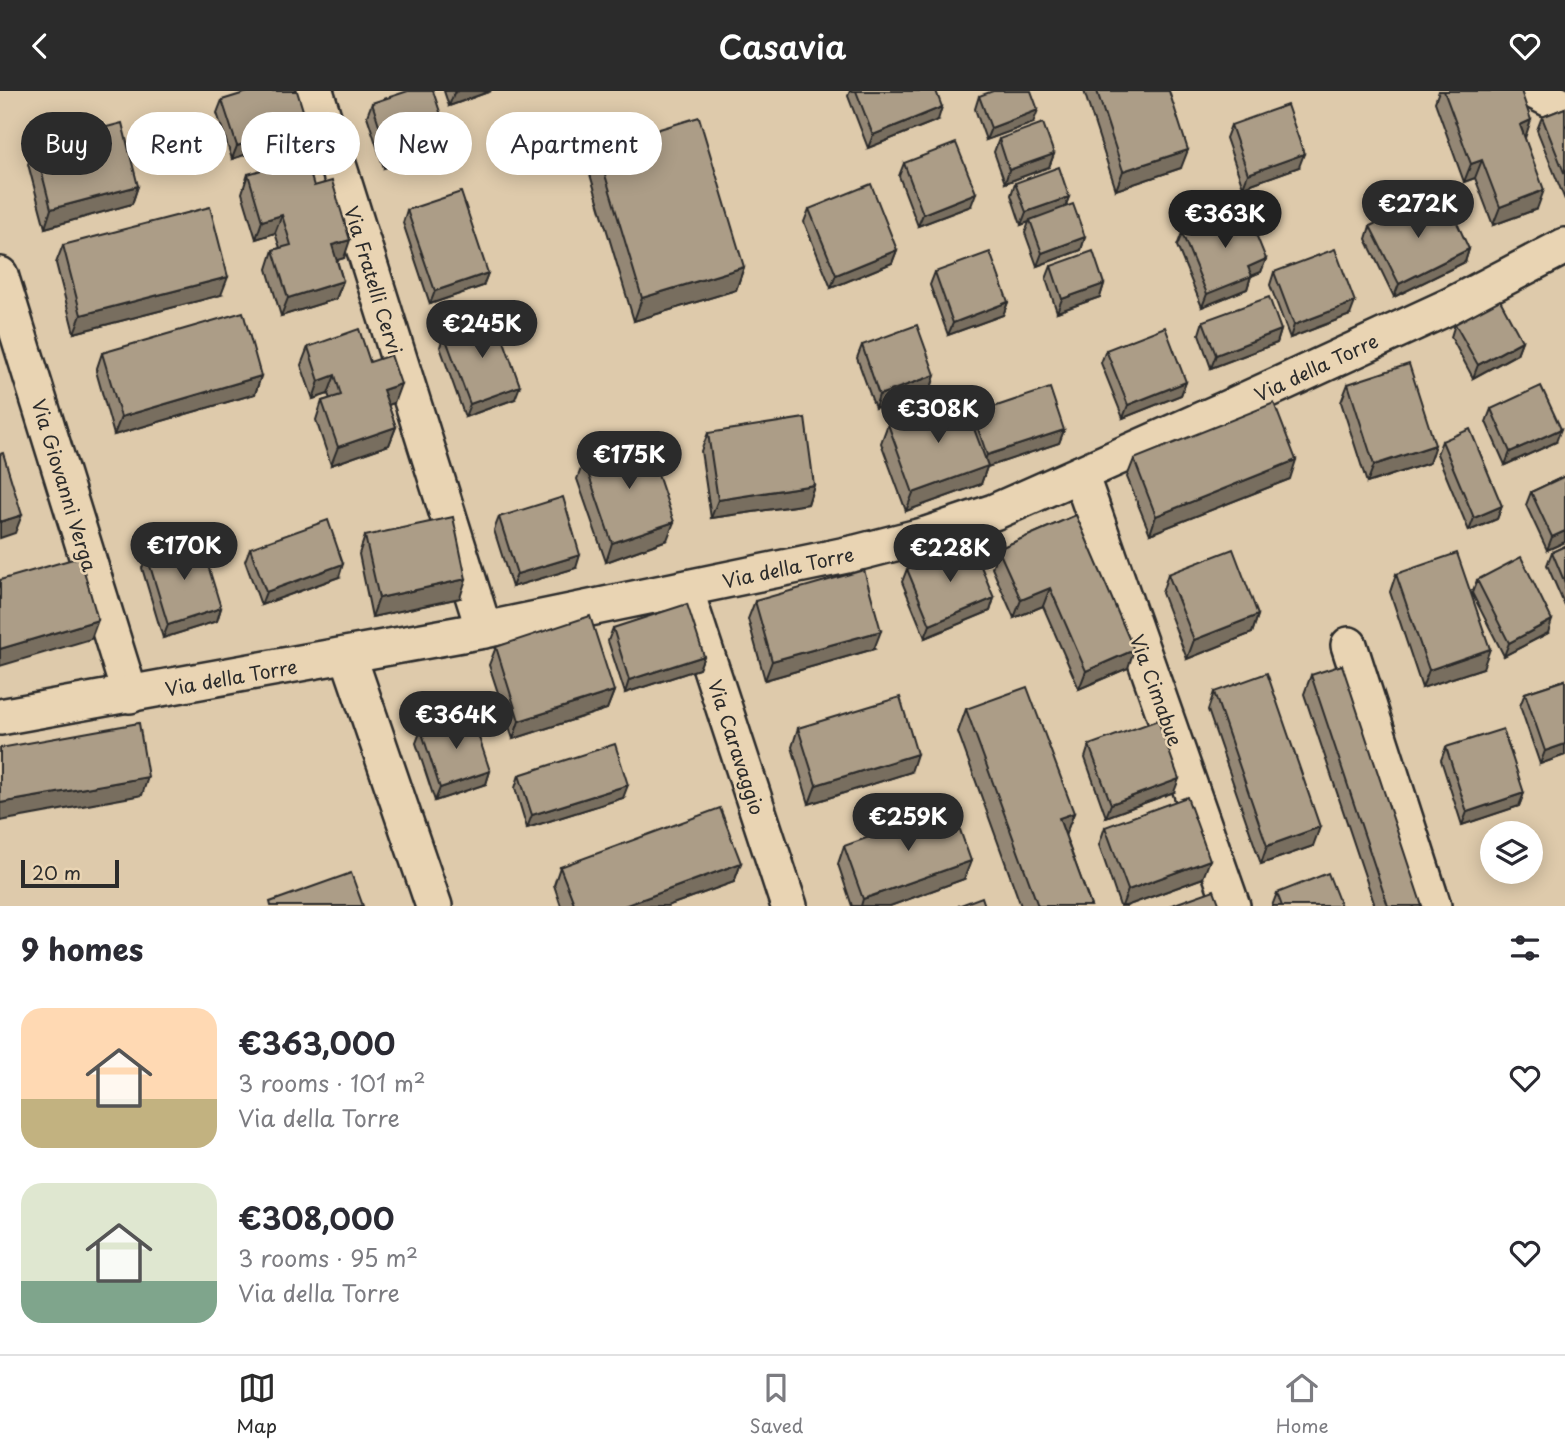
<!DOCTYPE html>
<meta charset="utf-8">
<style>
body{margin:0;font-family:"Playpen Sans",sans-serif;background:#f7f7f7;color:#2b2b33;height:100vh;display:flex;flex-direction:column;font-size:26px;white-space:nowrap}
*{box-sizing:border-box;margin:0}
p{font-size:23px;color:#7c7c81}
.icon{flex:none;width:38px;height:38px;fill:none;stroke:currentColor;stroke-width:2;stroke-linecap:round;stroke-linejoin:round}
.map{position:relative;height:815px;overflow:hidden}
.drawer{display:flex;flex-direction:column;background:#fff;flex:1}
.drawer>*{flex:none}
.guide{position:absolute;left:21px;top:21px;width:700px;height:63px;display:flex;gap:14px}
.fabs{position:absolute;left:1480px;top:730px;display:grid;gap:14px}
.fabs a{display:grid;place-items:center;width:63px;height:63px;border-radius:50%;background:#fff;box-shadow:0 4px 18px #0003;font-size:35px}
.scale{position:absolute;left:21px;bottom:18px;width:98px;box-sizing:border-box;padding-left:7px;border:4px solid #2b2b2b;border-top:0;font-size:19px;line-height:24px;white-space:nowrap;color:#2b2b2b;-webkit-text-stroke:5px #e9d4b3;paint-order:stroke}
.price{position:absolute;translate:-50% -60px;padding:0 16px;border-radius:24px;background:#2b2b2b;color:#fff;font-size:23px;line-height:46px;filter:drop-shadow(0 2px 4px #0008)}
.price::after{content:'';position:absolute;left:50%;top:42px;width:21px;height:16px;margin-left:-10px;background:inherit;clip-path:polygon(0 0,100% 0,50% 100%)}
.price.current{background:#222;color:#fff}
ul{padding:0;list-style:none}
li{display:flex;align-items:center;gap:21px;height:175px;padding:0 21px}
li span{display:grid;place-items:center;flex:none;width:196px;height:140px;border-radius:21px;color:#555}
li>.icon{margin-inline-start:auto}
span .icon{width:84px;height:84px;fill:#fffc;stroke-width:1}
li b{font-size:30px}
h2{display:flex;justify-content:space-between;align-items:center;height:84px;padding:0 21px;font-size:30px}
.chip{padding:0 24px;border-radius:32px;background:#fff;box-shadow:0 4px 18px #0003;font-size:24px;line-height:63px}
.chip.current{background:#2b2b2b;color:#fff}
header{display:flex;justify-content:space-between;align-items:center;height:91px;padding:0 21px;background:#2b2b2b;color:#fff;font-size:32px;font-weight:600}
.tabs{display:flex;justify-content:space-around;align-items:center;height:98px;border-top:2px solid #e1e1e2;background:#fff;font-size:19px;color:#7c7c81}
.tabs a{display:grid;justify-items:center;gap:4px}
.tabs .current{color:#2b2b2b}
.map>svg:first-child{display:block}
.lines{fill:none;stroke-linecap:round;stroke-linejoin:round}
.minor-casing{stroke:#2b2b2b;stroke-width:40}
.minor{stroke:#e9d4b3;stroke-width:35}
.wall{fill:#948774;stroke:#2b2b2b;stroke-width:2}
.shaded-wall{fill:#786e5e;stroke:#2b2b2b;stroke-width:2}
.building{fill:#ac9d87;stroke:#2b2b2b;stroke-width:2}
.labels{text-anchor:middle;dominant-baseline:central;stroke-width:5;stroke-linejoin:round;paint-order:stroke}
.street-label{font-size:19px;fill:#2b2b2b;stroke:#e9d4b3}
</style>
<header><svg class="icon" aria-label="back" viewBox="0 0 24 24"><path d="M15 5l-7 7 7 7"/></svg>Casavia<svg class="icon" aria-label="heart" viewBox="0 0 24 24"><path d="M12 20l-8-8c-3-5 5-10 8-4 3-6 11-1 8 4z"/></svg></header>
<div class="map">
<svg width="1565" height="815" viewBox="0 0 1565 815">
<rect width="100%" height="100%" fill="#decaab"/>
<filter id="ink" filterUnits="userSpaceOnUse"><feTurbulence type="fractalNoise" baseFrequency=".0143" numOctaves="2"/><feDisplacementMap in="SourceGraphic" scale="14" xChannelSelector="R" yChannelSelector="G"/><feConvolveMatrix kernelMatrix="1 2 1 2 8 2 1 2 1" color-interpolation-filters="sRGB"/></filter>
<g filter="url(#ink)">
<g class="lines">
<defs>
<g id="minor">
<polyline points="315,0 484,539"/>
<polyline points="1534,0 1565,16"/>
<polyline points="0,184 130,604"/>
<polyline points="1080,383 1232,815"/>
<polyline points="685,498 789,815"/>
<polyline points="1349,554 1433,815"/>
<polyline points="348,564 434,815"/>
<polyline points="0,626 484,539 856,462 926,444 994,421 1226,318 1450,215 1565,155"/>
</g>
</defs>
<!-- minor casing -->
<use href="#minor" class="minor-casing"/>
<!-- minor -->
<use href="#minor" class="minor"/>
</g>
<!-- wall -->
<g class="wall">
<polygon points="444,0 491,0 449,15"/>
<polygon points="850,0 856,0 938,29 868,57 848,5"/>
<polygon points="1084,0 1169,0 1181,77 1116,99"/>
<polygon points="1439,0 1521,0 1525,47 1537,118 1493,134 1475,87 1464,91 1435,11"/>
<polygon points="979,5 1033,32 986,49 975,18"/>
<polygon points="222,9 302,45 232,68 217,22"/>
<polygon points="372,12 448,45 443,58 384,77 367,25"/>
<polygon points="1565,17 1565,109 1537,39 1542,26"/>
<polygon points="1231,34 1299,76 1243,96 1226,47"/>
<polygon points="999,48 1054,63 1049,76 1005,92 994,61"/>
<polygon points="35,55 138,95 132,113 45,137 28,73"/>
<polygon points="597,57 744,176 736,199 634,230 589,80"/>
<polygon points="904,72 971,115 918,135 899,85"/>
<polygon points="248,83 314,95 344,167 337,169 343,190 336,208 281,225 267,178 273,159 280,157 275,142 256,148 242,102"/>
<polygon points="1015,92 1069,106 1065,116 1085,146 1081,159 1037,175 1025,142 1029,131 1021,134 1011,104"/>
<polygon points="809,118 897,159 892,172 831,197 804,131"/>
<polygon points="407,119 488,182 483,195 430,213 403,132"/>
<polygon points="1439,130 1469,158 1465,171 1394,206 1366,148 1370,135"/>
<polygon points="1182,142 1266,168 1261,181 1251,185 1247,198 1202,216 1177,155"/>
<polygon points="63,154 221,204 74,242 56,172"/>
<polygon points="1051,175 1104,193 1100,206 1057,221 1046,188"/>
<polygon points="935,181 1008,211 1003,224 948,244 930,194"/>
<polygon points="1274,181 1350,224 1290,247 1270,194"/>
<polygon points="1203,230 1281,239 1277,252 1211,277 1199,243"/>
<polygon points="1455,233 1522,250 1517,263 1473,287 1451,246"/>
<polygon points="444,243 515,308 465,326 440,256"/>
<polygon points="862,254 935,284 931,297 875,317 857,267"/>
<polygon points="308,256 370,271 394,312 388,314 396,336 389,354 331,374 316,329 322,310 330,308 328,303 313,308 301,274"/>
<polygon points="1106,259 1186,291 1181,304 1123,327 1101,272"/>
<polygon points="102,262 261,285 255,303 114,344 96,280"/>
<polygon points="1348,293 1429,372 1367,392 1341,311"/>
<polygon points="1491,318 1556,351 1505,374 1486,331"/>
<polygon points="973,323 1064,339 1059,352 987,376 981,393 906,420 881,352 888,333 971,329"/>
<polygon points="708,342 814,394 808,413 711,427 701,360"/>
<polygon points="1442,350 1502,415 1497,428 1469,440 1437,363"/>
<polygon points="1134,368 1290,388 1150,443 1127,386"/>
<polygon points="584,370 667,449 606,471 577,388"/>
<polygon points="1565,385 1565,451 1547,459 1526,414 1531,401"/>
<polygon points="1076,424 1128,577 1079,598 1043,515 1014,527 992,477 998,458"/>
<polygon points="499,426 576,477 512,496 494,439"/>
<polygon points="365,445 460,507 372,526 359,463"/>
<polygon points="1565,455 1565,515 1547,474 1552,461"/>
<polygon points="250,457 339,486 261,514 245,470"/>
<polygon points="147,465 221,517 217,530 163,547 142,477"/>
<polygon points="907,478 994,507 990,520 925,547 902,491"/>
<polygon points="1168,483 1258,524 1252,542 1187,568 1162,502"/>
<polygon points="1396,483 1483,577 1422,597 1390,501"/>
<polygon points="1477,489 1548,542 1504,565 1472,502"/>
<polygon points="755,510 874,558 765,589 748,528"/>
<polygon points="613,537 704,565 699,578 625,602 608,550"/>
<polygon points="496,556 614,600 607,618 513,648 489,574"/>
<polygon points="1311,584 1422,815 1375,815 1304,603"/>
<polygon points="1565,589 1565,664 1540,673 1520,615 1525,602"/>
<polygon points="1214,601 1313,755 1261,773 1208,619"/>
<polygon points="966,618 1074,722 1065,744 1091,815 1021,815 958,641"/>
<polygon points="798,637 911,681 809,713 792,656"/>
<polygon points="421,639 490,680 486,693 435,710 416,652"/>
<polygon points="1089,654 1174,701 1106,726 1085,667"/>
<polygon points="1446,656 1524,702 1519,715 1462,734 1441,669"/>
<polygon points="519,684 623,707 527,737 515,697"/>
<polygon points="1105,736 1203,787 1126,815 1120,815 1099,754"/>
<polygon points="844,755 964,788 890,815 852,815 838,773"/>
<polygon points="741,772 734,791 667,815 561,815 554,794 560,776"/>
<polygon points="1277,802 1341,815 1272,815"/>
</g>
<!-- shaded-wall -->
<g class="shaded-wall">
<polygon points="458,0 491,0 449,15 454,2"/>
<polygon points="942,16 938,29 868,57 873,44"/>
<polygon points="1038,19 1033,32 986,49 991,37"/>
<polygon points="1531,29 1525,47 1520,34"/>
<polygon points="307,32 302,45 232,68 237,55"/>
<polygon points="448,45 443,58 384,77 389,65"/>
<polygon points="1188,59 1181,77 1116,99 1123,80"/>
<polygon points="1054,63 1049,76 1005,92 1009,79"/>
<polygon points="1304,63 1299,76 1243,96 1248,83"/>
<polygon points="1482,69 1475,87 1464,91 1471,73"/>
<polygon points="138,95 132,113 45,137 51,118"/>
<polygon points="1544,99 1537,118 1493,134 1500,116"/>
<polygon points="976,102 971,115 918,135 923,123"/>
<polygon points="1069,106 1064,119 1030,129 1029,131 1021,134 1026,121"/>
<polygon points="282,124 275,142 256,148 262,130"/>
<polygon points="1085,146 1081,159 1037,175 1042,162"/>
<polygon points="350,149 344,167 325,173 332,154"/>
<polygon points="1469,158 1465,171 1394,206 1399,193"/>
<polygon points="897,159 892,172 831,197 836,184"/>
<polygon points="1266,168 1261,181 1251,185 1247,198 1202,216 1207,203 1248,176"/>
<polygon points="744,176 736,199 634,230 642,207"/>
<polygon points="488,182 483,195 430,213 435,200"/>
<polygon points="228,186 221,204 74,242 81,224"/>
<polygon points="343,190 336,208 281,225 288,207"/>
<polygon points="1104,193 1100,206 1057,221 1062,208"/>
<polygon points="1008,211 1003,224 948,244 953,232"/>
<polygon points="1355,211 1350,224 1290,247 1294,234"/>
<polygon points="1281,239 1277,252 1211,277 1216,264"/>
<polygon points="1522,250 1517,263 1473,287 1478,274"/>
<polygon points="335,284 328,303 313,308 319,290"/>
<polygon points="935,284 931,297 875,317 879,304"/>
<polygon points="261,285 255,303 114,344 121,326"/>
<polygon points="1186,291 1181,304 1123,327 1128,314"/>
<polygon points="401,293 394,312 377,318 383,299"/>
<polygon points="520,295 515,308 465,326 470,313"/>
<polygon points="396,336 389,354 331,374 338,356"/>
<polygon points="1561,338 1556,351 1505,374 1510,361"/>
<polygon points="1064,339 1059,352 987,376 981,393 906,420 913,402 982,377 987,364"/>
<polygon points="1435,354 1429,372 1367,392 1374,374"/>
<polygon points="1296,369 1290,388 1150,443 1156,425"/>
<polygon points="814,394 808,413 711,427 718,409"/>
<polygon points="1502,415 1497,428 1469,440 1474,427"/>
<polygon points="22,424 15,442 0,447 0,431"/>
<polygon points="674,431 667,449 606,471 612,452"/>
<polygon points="1565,440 1565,451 1547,459 1552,446"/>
<polygon points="580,464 576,477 512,496 517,483"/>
<polygon points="343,473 339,486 261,514 266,501"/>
<polygon points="466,488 460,507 372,526 379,507"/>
<polygon points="1050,497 1043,515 1014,527 1021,509"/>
<polygon points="994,507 990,520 925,547 930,534"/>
<polygon points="221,517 217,530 163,547 168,534"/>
<polygon points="1258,524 1252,542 1187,568 1194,549"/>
<polygon points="98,529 91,548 0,575 0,558"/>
<polygon points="1552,529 1548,542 1504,565 1509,552"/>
<polygon points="881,540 874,558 765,589 772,570"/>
<polygon points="1490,558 1483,577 1422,597 1429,579"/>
<polygon points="1134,559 1128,577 1079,598 1086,580"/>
<polygon points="704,565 699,578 625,602 629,589"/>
<polygon points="614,600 607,618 513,648 519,630"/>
<polygon points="1565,653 1565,664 1540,673 1545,660"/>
<polygon points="917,663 911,681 809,713 816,694"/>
<polygon points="490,680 486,693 435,710 440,697"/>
<polygon points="148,686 142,704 0,730 0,712"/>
<polygon points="1179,688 1174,701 1106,726 1111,713"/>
<polygon points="628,694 623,707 527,737 532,724"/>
<polygon points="1524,702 1519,715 1462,734 1467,721"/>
<polygon points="1074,722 1065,745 1059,727"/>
<polygon points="1320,736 1313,755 1261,773 1267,755"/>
<polygon points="1210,769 1203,787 1126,815 1122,815 1128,799"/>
<polygon points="971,770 964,788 890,815 861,815 863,808"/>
<polygon points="741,772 734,791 667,815 624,815"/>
</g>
<!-- building -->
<g class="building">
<polygon points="251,0 297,0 307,32 237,55 222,9"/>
<polygon points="408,0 433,0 448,45 389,65 372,12"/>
<polygon points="856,0 936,0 942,16 873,44"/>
<polygon points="993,0 1031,0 1038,19 991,37 979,5"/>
<polygon points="1097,0 1169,0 1188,59 1123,80"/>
<polygon points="1444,0 1521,0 1531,29 1520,34 1544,99 1500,116 1482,69 1471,73"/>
<polygon points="1287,14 1304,63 1248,83 1231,34"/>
<polygon points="1565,17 1565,84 1542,26"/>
<polygon points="699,26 744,176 642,207 597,57"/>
<polygon points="122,32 138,95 51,118 35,55"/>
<polygon points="1043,32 1054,63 1009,79 999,48"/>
<polygon points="956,52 976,102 923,123 904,72"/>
<polygon points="305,66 314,95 332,90 350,149 332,154 343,190 288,207 273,159 291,154 282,124 262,130 248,83"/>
<polygon points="1059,76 1069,106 1026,121 1015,92"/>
<polygon points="871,93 897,159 836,184 809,118"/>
<polygon points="461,101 488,182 435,200 407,119"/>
<polygon points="1428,107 1439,130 1453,123 1469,158 1399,193 1370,135"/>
<polygon points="1073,113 1085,146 1042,162 1030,129"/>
<polygon points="210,116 228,186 81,224 63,154"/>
<polygon points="1245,116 1266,168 1248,176 1252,185 1207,203 1182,142"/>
<polygon points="1335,158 1355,211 1294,234 1274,181"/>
<polygon points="1093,160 1104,193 1062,208 1051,175"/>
<polygon points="990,161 1008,211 953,232 935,181"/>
<polygon points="1269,206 1281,239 1216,264 1203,230"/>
<polygon points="1500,209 1522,250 1478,274 1455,233"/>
<polygon points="243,221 261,285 121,326 102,262"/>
<polygon points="495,225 520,295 470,313 444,243"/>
<polygon points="917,234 935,284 879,304 862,254"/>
<polygon points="1165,236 1186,291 1128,314 1106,259"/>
<polygon points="359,238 370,271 391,264 401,293 383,299 396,336 338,356 322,310 341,304 335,284 319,290 308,256"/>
<polygon points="1409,273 1435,354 1374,374 1348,293"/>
<polygon points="1541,295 1561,338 1510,361 1491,318"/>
<polygon points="1050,297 1064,339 987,364 973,323"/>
<polygon points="962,306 988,375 913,402 888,333"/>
<polygon points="1274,312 1296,369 1156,425 1134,368"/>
<polygon points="805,327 814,394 718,409 708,342"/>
<polygon points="1470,338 1502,415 1474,427 1442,350"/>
<polygon points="646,348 674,431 612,452 584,370"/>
<polygon points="3,362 22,424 0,431 0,363"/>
<polygon points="1565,385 1565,440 1552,446 1531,401"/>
<polygon points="563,406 580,464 517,483 499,426"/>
<polygon points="1076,424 1134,559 1086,580 1050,497 1021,509 998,458"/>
<polygon points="453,426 466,488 379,507 365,445"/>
<polygon points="328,429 343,473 266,501 250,457"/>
<polygon points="200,448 221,517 168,534 147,465"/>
<polygon points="971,451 994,507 930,534 907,478"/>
<polygon points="1565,455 1565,492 1552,461"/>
<polygon points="1233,458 1258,524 1194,549 1168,483"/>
<polygon points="1457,462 1490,558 1429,579 1396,483"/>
<polygon points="80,466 98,529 0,558 0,489"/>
<polygon points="1521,466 1552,529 1509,552 1477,489"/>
<polygon points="864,479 881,540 772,570 755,510"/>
<polygon points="687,513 704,565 629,589 613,537"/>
<polygon points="590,525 614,600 519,630 496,556"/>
<polygon points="1342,574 1422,815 1388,815 1311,584"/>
<polygon points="1267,582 1320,736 1267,755 1214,601"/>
<polygon points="1565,589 1565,653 1545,660 1525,602"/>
<polygon points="1027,596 1074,722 1059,727 1091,815 1038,815 966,618"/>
<polygon points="900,606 917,663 816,694 798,637"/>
<polygon points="471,622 490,680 440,697 421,639"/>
<polygon points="1158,629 1179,688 1111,713 1089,654"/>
<polygon points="139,632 148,686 0,712 0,657"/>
<polygon points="1503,638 1524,702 1467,721 1446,656"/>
<polygon points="615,653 628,694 532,724 519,684"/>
<polygon points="1187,706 1210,769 1128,799 1105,736"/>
<polygon points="952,716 971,770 863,808 844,755"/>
<polygon points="720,717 741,772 624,815 575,815 560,776"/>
<polygon points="351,782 363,815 271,815 270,811"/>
<polygon points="1328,782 1341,815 1282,815 1277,802"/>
<polygon points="1214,799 1220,815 1169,815"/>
<polygon points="982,806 985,815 958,815"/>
</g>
</g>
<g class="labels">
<!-- street labels -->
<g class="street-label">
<text transform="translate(374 189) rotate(73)">Via Fratelli Cervi</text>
<text transform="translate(1316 276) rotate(-25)">Via della Torre</text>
<text transform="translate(65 394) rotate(73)">Via Giovanni Verga</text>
<text transform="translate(788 476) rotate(-12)">Via della Torre</text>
<text transform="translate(231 586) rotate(-10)">Via della Torre</text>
<text transform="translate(1157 599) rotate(70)">Via Cimabue</text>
<text transform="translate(737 656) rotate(72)">Via Caravaggio</text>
</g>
</g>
</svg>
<div class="fabs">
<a><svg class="icon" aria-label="layers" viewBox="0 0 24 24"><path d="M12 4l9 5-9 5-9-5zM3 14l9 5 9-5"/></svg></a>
</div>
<div class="scale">20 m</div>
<b class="price" style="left:1418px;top:149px">€272K</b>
<b class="price current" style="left:1225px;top:159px">€363K</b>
<b class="price" style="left:482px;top:269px">€245K</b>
<b class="price" style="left:938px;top:354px">€308K</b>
<b class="price" style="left:629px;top:400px">€175K</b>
<b class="price" style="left:184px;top:491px">€170K</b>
<b class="price" style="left:950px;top:493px">€228K</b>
<b class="price" style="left:456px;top:660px">€364K</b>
<b class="price" style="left:908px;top:762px">€259K</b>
<div class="guide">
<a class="chip current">Buy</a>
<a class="chip">Rent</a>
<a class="chip">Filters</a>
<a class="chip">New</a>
<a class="chip">Apartment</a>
</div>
</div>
<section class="drawer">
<h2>9 homes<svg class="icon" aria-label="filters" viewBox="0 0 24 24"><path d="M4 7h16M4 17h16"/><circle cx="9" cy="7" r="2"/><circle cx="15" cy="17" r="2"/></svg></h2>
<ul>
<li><span style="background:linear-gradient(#ffd9b3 65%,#c2b280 0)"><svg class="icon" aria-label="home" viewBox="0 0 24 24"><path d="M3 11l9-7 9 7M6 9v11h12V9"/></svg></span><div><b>€363,000</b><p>3 rooms · 101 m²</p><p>Via della Torre</p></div><svg class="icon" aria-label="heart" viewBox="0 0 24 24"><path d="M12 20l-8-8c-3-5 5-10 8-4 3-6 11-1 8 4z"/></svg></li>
<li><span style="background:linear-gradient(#dfe7d0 70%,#7fa58c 0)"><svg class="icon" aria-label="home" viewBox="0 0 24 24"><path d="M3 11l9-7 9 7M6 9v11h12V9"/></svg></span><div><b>€308,000</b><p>3 rooms · 95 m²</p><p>Via della Torre</p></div><svg class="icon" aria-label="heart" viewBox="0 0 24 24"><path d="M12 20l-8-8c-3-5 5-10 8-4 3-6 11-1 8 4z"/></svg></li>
</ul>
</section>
<nav class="tabs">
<a class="current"><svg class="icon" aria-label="map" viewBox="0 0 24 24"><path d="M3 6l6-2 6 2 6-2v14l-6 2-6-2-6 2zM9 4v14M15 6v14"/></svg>Map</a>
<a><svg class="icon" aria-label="saved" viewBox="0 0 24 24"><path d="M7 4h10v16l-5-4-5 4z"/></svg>Saved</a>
<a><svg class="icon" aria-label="home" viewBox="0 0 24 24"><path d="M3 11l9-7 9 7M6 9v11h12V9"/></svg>Home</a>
</nav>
